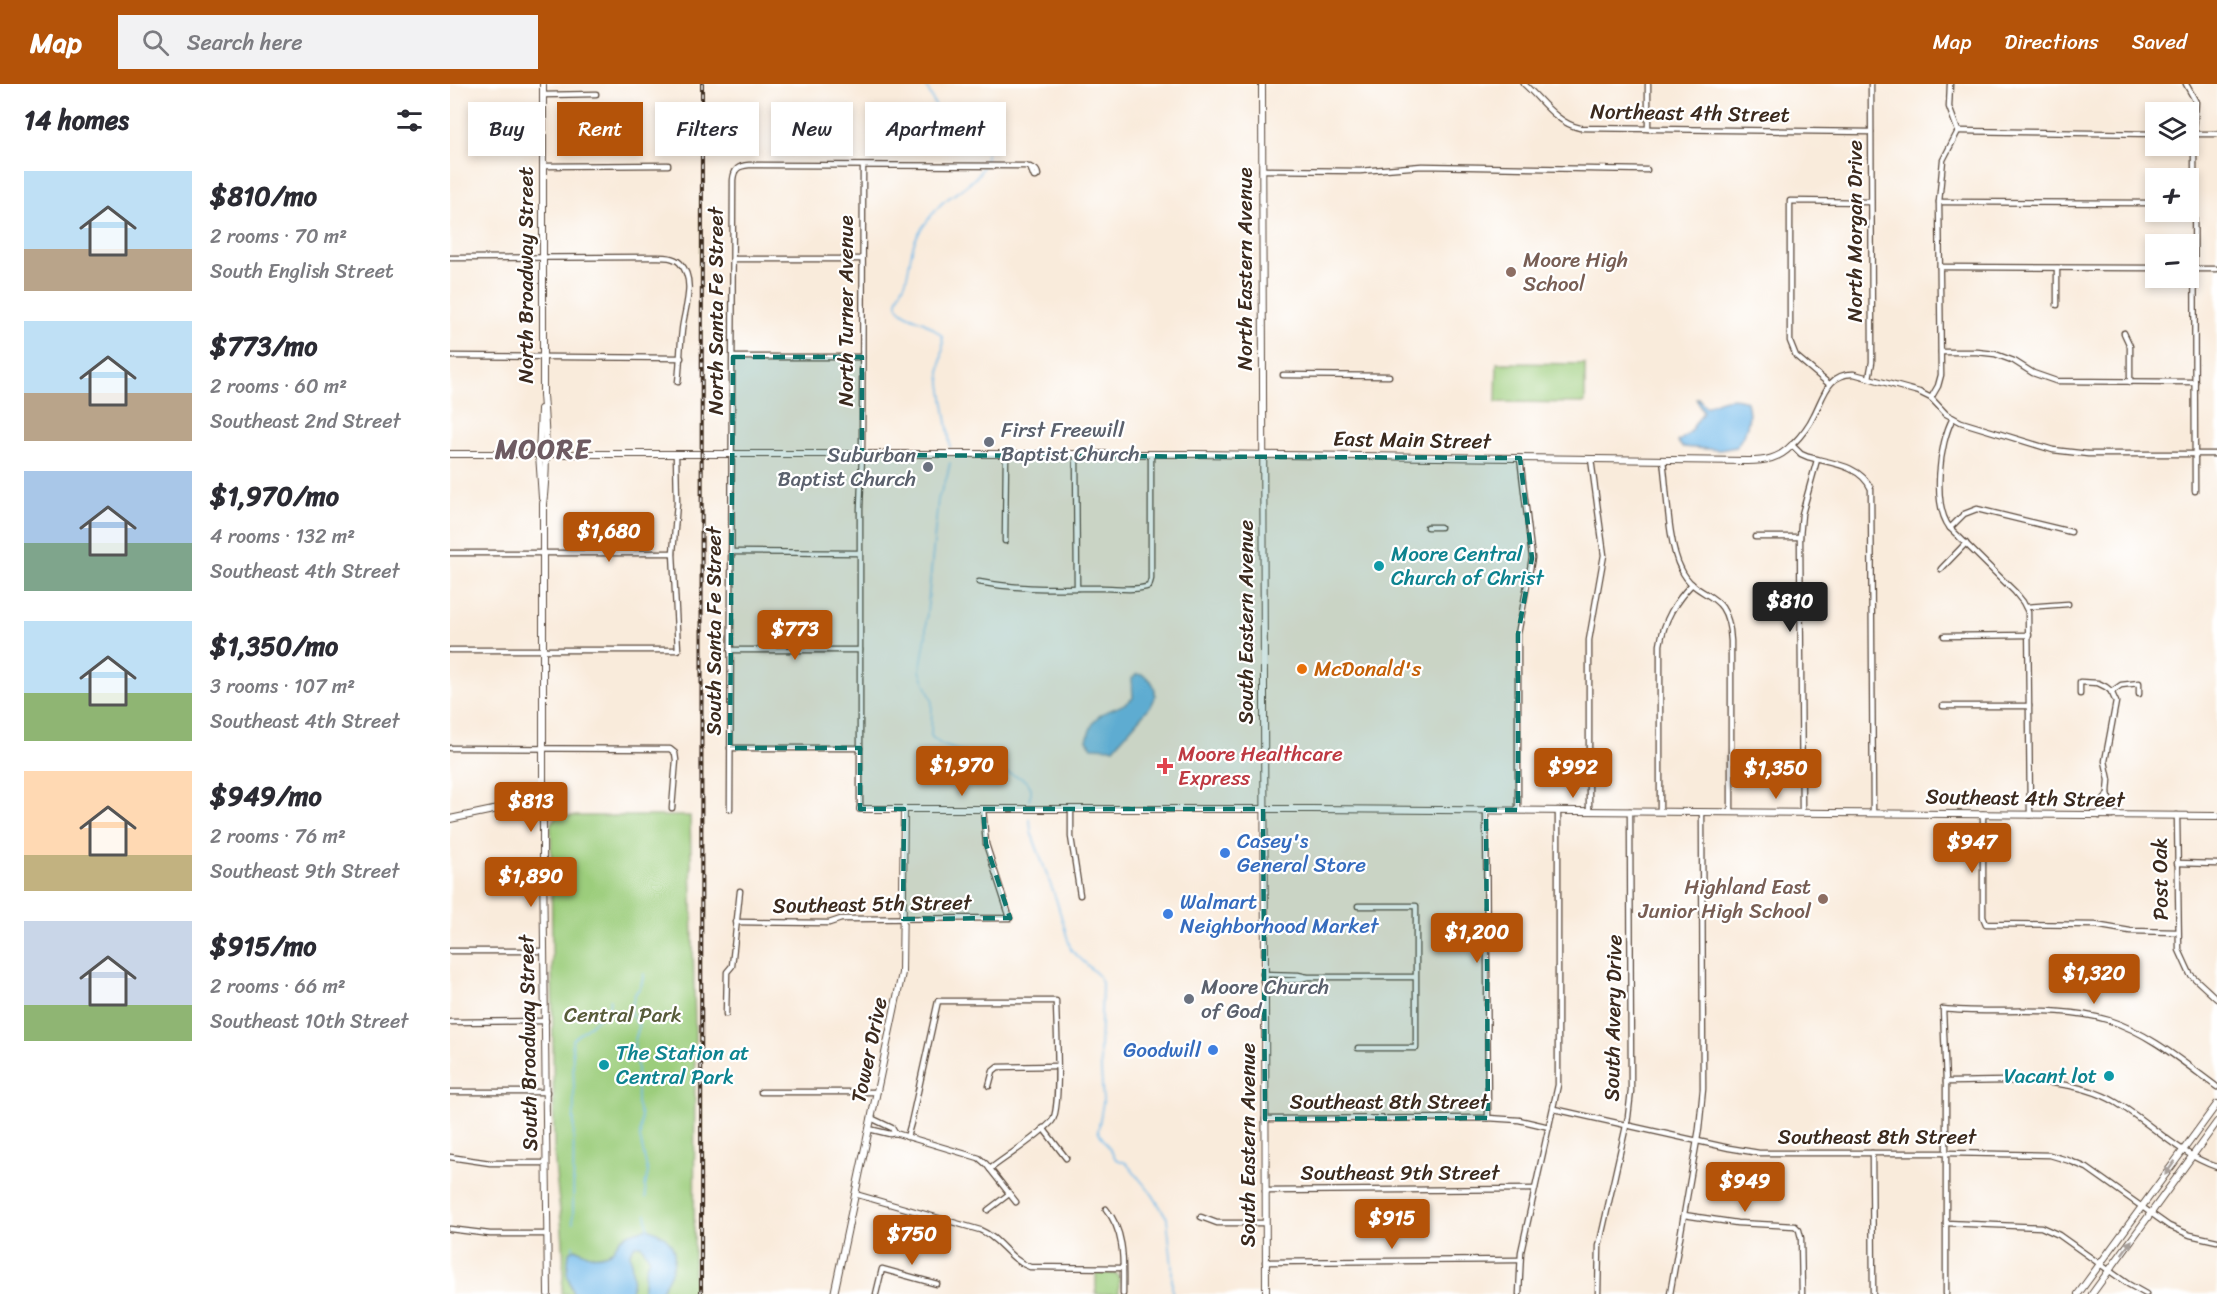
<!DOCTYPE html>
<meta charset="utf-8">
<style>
body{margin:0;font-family:Sriracha,sans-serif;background:#f2f2f3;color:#2b2b33;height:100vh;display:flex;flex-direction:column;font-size:22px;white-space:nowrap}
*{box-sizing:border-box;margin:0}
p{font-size:20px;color:#7c7c81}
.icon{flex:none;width:33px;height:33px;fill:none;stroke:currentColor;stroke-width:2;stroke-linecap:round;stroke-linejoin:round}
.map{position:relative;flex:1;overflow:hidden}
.details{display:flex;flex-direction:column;background:#fff;width:450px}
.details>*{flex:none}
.hud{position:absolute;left:18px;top:18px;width:570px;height:54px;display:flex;gap:12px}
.tools{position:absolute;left:1695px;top:18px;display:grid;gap:12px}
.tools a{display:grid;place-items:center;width:54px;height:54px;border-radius:0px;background:#fff;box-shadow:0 3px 9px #0003;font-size:30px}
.price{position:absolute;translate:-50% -51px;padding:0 14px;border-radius:6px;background:#b45309;color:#fff;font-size:20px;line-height:39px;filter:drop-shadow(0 2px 3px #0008)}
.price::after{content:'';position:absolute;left:50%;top:36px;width:18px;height:14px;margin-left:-9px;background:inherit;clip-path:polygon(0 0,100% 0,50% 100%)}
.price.current{background:#222;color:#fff}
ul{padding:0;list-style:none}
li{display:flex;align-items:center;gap:18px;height:150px;padding:0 24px}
li span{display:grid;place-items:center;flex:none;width:168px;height:120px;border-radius:0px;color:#555}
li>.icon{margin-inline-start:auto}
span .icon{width:72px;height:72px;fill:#fffc;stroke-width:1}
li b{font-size:26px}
h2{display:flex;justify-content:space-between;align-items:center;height:72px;padding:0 24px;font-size:26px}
.chip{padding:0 21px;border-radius:0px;background:#fff;box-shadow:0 3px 9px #0003;font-size:21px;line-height:54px}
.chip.current{background:#b45309;color:#fff}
header{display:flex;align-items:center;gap:36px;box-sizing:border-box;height:84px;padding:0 30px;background:#b45309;color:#fff}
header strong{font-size:28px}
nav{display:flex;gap:33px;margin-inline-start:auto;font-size:21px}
.search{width:420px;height:54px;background:#f2f2f3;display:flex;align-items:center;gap:15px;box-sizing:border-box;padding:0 21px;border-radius:0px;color:#7c7c81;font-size:22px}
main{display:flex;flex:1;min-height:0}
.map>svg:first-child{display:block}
.green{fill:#9ccd7c;stroke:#6c7c4d;stroke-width:1.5}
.water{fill:#72baea;stroke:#567284;stroke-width:1.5}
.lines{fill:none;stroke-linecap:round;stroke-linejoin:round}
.stream{stroke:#72baea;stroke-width:1.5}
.street-casing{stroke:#58473a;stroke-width:7}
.secondary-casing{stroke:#58473a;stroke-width:8}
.street{stroke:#fff;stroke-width:4.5}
.secondary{stroke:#fff;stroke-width:6}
.rail-casing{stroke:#3b2a1e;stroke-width:4}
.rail{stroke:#fff;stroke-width:1.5;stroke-dasharray:4.5;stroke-linecap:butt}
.oneway{fill:#a79f9a}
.marked{fill:#0f766e;fill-opacity:0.2;stroke:#0f766e;stroke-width:4.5;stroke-dasharray:12 8;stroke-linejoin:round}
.education-dot{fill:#8d6e63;stroke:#fff;stroke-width:2}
.worship-dot{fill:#6b7280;stroke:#fff;stroke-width:2}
.culture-dot{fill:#0f9aa8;stroke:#fff;stroke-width:2}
.food-dot{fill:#e8710a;stroke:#fff;stroke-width:2}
.health-dot{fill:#e0444e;stroke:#fff;stroke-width:2}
.shop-dot{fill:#3f7fe0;stroke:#fff;stroke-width:2}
.labels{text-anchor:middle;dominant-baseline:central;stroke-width:4.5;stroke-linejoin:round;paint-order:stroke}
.street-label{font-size:21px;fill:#3b2a1e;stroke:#fff}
.education-label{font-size:21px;fill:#785e54;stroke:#fff;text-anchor:start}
.worship-label{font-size:21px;fill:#5b616d;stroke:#fff;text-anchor:start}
.culture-label{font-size:21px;fill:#0d838f;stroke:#fff;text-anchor:start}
.food-label{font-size:21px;fill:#c56008;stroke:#fff;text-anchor:start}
.health-label{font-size:21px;fill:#be3a42;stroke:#fff;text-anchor:start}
.shop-label{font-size:21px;fill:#366cbe;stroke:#fff;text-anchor:start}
.park-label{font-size:21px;fill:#585b3a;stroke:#fff}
.district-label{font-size:27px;font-weight:bold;letter-spacing:1.5px;fill:#6e5b62;stroke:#fff}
</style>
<header>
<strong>Map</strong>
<div class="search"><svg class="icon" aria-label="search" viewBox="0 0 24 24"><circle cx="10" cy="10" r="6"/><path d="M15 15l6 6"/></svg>Search here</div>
<nav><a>Map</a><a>Directions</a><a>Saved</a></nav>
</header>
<main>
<section class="details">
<h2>14 homes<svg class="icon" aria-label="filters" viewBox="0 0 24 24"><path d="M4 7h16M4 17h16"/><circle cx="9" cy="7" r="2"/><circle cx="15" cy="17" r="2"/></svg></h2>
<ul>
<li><span style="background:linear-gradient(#bfe0f5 65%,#b9a48a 0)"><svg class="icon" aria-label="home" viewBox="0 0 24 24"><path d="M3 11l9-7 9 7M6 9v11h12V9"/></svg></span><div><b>$810/mo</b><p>2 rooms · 70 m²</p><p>South English Street</p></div></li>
<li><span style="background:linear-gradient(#bfe0f5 60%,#b9a48a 0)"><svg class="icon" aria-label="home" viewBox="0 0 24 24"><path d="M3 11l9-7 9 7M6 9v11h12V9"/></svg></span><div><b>$773/mo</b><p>2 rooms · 60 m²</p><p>Southeast 2nd Street</p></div></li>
<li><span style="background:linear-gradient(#a9c7e8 60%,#7fa58c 0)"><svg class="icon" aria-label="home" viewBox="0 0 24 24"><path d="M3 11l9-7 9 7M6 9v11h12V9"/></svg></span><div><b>$1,970/mo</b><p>4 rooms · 132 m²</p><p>Southeast 4th Street</p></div></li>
<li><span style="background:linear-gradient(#bfe0f5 60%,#8fb573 0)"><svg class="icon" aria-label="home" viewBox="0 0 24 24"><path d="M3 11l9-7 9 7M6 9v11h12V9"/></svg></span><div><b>$1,350/mo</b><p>3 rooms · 107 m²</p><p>Southeast 4th Street</p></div></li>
<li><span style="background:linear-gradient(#ffd9b3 70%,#c2b280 0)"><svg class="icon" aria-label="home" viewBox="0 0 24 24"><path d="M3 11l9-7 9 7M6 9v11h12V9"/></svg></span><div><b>$949/mo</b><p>2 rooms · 76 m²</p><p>Southeast 9th Street</p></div></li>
<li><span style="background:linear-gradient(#c9d6e8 70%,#8fb573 0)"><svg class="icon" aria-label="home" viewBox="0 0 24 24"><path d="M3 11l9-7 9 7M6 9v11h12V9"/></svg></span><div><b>$915/mo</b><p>2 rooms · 66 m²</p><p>Southeast 10th Street</p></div></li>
</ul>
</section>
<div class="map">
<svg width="1767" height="1210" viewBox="0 0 1767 1210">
<rect width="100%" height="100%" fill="#fff"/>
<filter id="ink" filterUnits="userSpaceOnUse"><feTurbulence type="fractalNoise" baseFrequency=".0167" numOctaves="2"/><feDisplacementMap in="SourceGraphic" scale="12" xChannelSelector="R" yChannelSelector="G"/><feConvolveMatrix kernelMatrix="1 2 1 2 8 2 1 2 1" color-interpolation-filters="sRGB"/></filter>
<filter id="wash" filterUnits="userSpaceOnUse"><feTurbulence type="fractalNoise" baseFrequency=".008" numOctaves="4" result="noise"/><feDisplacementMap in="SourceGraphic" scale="24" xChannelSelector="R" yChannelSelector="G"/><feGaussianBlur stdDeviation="1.35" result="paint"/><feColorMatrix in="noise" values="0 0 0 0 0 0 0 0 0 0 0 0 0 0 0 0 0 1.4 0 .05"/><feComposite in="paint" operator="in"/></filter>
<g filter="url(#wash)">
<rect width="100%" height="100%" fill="#f9ebdb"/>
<!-- green -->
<g class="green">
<polygon points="1047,279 1135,280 1135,319 1046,318"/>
<path d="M110 732H240L245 944 244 1210H111C119 1159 105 1110 104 1060 102 953 102 846 101 739L106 733Z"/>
<polygon points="646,1188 667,1190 669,1193 669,1210 646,1210"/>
</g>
<!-- water -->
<g class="water">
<path d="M1246 314H1248L1256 323C1269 316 1283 310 1297 318 1302 335 1296 349 1286 363L1270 366 1232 363 1228 358 1239 349 1253 328Z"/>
<path d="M687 590C702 591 710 607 702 620L664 664 642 663 637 656C645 620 664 631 683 614L682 594Z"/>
<path d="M198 1144C204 1147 210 1149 215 1153 234 1169 219 1195 208 1210H193L195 1187 199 1173 191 1161H185L180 1169 183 1193 181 1210H123L117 1189 119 1168C128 1161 131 1169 140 1171 144 1172 151 1171 155 1170 164 1168 165 1160 171 1154 179 1148 189 1146 198 1144Z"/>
</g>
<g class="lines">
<!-- stream -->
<g class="stream">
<path d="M475 0 486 23 498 36 526 43 538 56C537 92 523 97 496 116 489 120 478 136 472 144 460 160 461 177 456 196 454 202 445 215 447 221 451 231 466 234 474 238 481 242 487 247 492 252 495 267 490 275 490 289 492 315 498 338 500 363"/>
<path d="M500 379 497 393 488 415 476 539V552L470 587 482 616 481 652C490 663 501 663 514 668 527 673 539 681 552 687 561 691 574 692 580 702 583 707 580 711 579 716"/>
<polyline points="580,735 581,748 606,815 621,866 648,891 652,899 650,969 653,1018 648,1047 666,1075 676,1079 702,1110 717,1134 722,1182 722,1210"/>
<polyline points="194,890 191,902 185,910 180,928 189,942 184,960 187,983 187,1019 191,1032 190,1054 198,1089 195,1102 196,1114"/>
<polyline points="196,1130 198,1144"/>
<polyline points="123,1139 124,1004 122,956 159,925 160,915"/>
<polyline points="123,1165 123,1161"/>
</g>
</g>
</g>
<g filter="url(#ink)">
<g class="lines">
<defs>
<g id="street">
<path d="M1074 0C1091 15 1106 39 1130 44L1421 48"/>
<polyline points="1736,0 1746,18 1744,50 1745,407"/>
<polyline points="93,11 146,10"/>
<polyline points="1198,45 1198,0"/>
<polyline points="1508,47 1706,50"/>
<polyline points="1738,50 1767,50"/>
<polyline points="93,82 218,81"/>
<polyline points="812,86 910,87 972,82 1197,86"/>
<polyline points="1489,118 1706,119"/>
<path d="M0 174 203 173C212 173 223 172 230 179 247 197 234 226 232 246 230 263 230 281 228 298"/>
<polyline points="283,175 412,175"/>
<polyline points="1490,183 1706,184"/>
<polyline points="1738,185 1767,185"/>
<polyline points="1607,221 1607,184"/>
<polyline points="1674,249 1680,262 1680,298"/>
<polyline points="1491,268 1527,268 1545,270 1564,277 1583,289 1606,297 1745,298"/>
<polyline points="0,272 231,274"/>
<polyline points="283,273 412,273"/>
<polyline points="833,291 939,292"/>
<polyline points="1419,294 1422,278 1421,0"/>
<polyline points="1379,300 1346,272 1340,257 1340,117 1421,118"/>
<polyline points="1481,314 1488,302 1491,291 1489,118 1493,76 1508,47 1499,23 1500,0"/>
<path d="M1503 334C1489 359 1482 421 1500 444L1565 508 1573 518 1578 528 1580 731"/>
<polyline points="626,371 627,504"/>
<path d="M1213 376C1217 405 1218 461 1231 485 1248 520 1278 501 1281 557V728"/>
<polyline points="977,443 990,443"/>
<polyline points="1500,444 1514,430 1527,425 1621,448"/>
<polyline points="1305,453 1350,453"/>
<polyline points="555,457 556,371"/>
<polyline points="281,468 410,469"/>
<polyline points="0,469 223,469"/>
<polyline points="1491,485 1516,459"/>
<path d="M529 498C570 506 612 504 653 504 667 504 686 507 699 502L701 495V371"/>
<polyline points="1576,523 1618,520"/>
<polyline points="1494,552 1579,551"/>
<polyline points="0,566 228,566 223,469 227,419 226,371"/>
<polyline points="280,566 410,566"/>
<polyline points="1661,608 1671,601 1689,599 1689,610"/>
<polyline points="1630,610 1630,598 1648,599 1656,603 1661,607 1666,618 1655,677 1659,696 1658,709 1662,732"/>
<polyline points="1493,622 1579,622"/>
<polyline points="0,664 220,665 225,669 226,676 222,724"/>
<polyline points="280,664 410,664"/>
<path d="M280 725 283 96C284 85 288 82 299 81L575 82C582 84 587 84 588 91L586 93H584L580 83"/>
<polyline points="410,725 410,425 412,371 413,82"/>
<polyline points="621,725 621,753 630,811"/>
<polyline points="1036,726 1038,1034"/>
<polyline points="1068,726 1068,550 1082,474 1070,374"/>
<polyline points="1139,727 1139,556 1154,471 1141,375"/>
<path d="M1210 727V561C1214 536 1225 518 1242 500"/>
<polyline points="1352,728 1350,453 1352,430 1367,376"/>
<path d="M1423 729 1421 405C1411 381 1380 379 1358 373L1351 370 1342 361C1351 352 1359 342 1364 331 1374 312 1378 289 1404 290L1469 308 1481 314 1496 330 1511 338 1603 366 1638 370H1767"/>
<polyline points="1533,730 1533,833 1536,840 1645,841 1680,847 1728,848"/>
<polyline points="1727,731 1729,866 1740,890 1767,915"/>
<polyline points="1650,732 1651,722 1658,709"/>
<polyline points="1727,779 1767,780"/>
<polyline points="286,838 379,839 391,835 560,834 536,760 533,725"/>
<polyline points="0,867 94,867"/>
<polyline points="813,890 848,891 857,893 965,893"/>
<polyline points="813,897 847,896 857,893"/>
<polyline points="276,930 277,888 282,882 290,807"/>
<polyline points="0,938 96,937"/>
<polyline points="908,964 966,964 966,822 908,822"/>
<path d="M1496 998C1550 998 1619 990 1667 1019 1700 1039 1730 1071 1767 1083"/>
<polyline points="539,1002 543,987 548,983 607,982"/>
<polyline points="0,1008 97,1008"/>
<polyline points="311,1008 427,1008"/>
<polyline points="1104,1025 1279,1064 1309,1069 1496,1069 1600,1071 1620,1077 1637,1084 1719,1142 1740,1151 1767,1157"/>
<polyline points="421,1034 442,1044 445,1049"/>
<polyline points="815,1035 1038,1034 1069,1036 1099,1043"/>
<polyline points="593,1044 616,1074"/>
<polyline points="419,1045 440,1050 445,1049 529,1074 536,1080 566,1118"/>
<path d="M457 1053 461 1039 488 917H606C606 937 612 1025 602 1037 588 1053 558 1071 540 1085"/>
<polyline points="1422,1069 1423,1210"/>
<polyline points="0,1073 40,1079 96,1079"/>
<polyline points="815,1107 1085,1105"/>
<path d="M405 1110 530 1146C550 1154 559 1176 580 1183L672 1184"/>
<path d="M656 1125C676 1149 673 1180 673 1210"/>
<polyline points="538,1126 559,1110"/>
<polyline points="1234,1131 1287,1139 1345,1142 1349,1146 1351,1154 1352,1210"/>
<polyline points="751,1133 767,1139 815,1139"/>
<polyline points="1496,1139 1591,1143 1609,1151 1678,1200 1696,1210"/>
<polyline points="0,1145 40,1150 97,1150"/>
<polyline points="815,1178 1069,1176"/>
<polyline points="426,1210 432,1185 487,1200"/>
<polyline points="1069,1210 1071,1168 1108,1001 1108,726"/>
<polyline points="1148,1210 1149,1162 1178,1033 1181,1007 1180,727"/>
<polyline points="1220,1210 1249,1045 1253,1005 1252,728"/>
<path d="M1496 1210V998L1493 925C1547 931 1605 920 1658 936 1699 949 1733 978 1767 1003"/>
</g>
<g id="secondary">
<path d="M93 0V311C96 347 98 384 93 420V774L98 1210"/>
<polyline points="812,0 816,1210"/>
<polyline points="91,325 89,370 92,414"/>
<path d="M0 370H745L1297 377C1315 377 1329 375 1342 361"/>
<polyline points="410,725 861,725 1767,732"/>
<polyline points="0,735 48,725 93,724"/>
<polyline points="384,1210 452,889 454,725"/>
<polyline points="1628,1210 1767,1020"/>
<polyline points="1642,1210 1767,1038"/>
</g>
</defs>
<!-- street casing -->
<use href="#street" class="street-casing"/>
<!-- secondary casing -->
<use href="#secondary" class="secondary-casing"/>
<!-- street -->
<use href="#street" class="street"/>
<!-- secondary -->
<use href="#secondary" class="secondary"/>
<defs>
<polyline id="rail" points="251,1210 252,0"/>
</defs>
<!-- rail casing -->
<use href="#rail" class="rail-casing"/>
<!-- rail -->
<use href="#rail" class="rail"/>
</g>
<!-- one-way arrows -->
<defs><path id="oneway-solid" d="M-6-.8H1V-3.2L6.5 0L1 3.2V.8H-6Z" transform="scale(1.5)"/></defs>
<g class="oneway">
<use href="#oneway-solid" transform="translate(1720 1084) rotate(126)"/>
<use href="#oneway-solid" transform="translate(1677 1163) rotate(-54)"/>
</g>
</g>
<!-- marked area -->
<path class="marked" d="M283 273H412V371L1070 374 1082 474 1068 550V726H1036L1038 1034 815 1035 813 725H533L536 760 560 834 453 835 454 725H410V664H280Z"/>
<!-- markers -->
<g class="education-dot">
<circle cx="1061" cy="188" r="6"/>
<circle cx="1373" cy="815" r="6"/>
</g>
<g class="worship-dot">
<circle cx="539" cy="358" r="6"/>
<circle cx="478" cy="383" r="6"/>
<circle cx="739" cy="915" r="6"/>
</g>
<g class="culture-dot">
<circle cx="929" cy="482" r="6"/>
<circle cx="154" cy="981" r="6"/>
<circle cx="1659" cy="992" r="6"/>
</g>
<circle class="food-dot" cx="852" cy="585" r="6"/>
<path class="health-dot" d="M712 673h6v6h6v6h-6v6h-6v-6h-6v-6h6z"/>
<g class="shop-dot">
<circle cx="775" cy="769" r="6"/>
<circle cx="718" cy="830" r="6"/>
<circle cx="763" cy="966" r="6"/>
</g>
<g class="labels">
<!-- street labels -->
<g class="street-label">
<text transform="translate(1240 29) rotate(1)">Northeast 4th Street</text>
<text transform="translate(1405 147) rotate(-90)">North Morgan Drive</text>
<text transform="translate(795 185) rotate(-90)">North Eastern Avenue</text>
<text transform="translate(76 191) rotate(-90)">North Broadway Street</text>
<text transform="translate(266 227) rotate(-90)">North Santa Fe Street</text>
<text transform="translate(396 227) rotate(-90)">North Turner Avenue</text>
<text transform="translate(962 356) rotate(1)">East Main Street</text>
<text transform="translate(796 538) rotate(-90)">South Eastern Avenue</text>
<text transform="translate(264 547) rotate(-90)">South Santa Fe Street</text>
<text transform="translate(1575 714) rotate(1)">Southeast 4th Street</text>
<text transform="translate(1710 795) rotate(-91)">Post Oak</text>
<text transform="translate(422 820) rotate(-1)">Southeast 5th Street</text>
<text transform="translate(1163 934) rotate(-89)">South Avery Drive</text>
<text transform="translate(78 959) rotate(-91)">South Broadway Street</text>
<text transform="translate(419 966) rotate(-78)">Tower Drive</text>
<text x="939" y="1018">Southeast 8th Street</text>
<text x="1427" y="1053">Southeast 8th Street</text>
<text transform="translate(798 1061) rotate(-90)">South Eastern Avenue</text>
<text x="950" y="1089">Southeast 9th Street</text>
</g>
<!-- education labels -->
<g class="education-label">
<text x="1073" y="176">Moore High<tspan x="1073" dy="24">School</tspan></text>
<text x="1361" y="803" text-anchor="end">Highland East<tspan x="1361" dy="24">Junior High School</tspan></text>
</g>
<!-- worship labels -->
<g class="worship-label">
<text x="551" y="346">First Freewill<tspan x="551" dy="24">Baptist Church</tspan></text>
<text x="466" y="371" text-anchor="end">Suburban<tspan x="466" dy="24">Baptist Church</tspan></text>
<text x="751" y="903">Moore Church<tspan x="751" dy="24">of God</tspan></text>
</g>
<!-- culture labels -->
<g class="culture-label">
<text x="941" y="470">Moore Central<tspan x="941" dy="24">Church of Christ</tspan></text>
<text x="166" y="969">The Station at<tspan x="166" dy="24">Central Park</tspan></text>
<text x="1647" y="992" text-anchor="end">Vacant lot</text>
</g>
<!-- food labels -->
<g class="food-label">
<text x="864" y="585">McDonald's</text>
</g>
<!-- health labels -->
<g class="health-label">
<text x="728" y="670">Moore Healthcare<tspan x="728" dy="24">Express</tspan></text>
</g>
<!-- shop labels -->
<g class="shop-label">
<text x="787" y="757">Casey's<tspan x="787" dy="24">General Store</tspan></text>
<text x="730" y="818">Walmart<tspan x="730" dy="24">Neighborhood Market</tspan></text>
<text x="751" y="966" text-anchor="end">Goodwill</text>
</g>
<!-- park labels -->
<g class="park-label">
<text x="173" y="931">Central Park</text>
</g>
<!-- district labels -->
<g class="district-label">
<text x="93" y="365">MOORE</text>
</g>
</g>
</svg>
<div class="tools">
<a><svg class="icon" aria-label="layers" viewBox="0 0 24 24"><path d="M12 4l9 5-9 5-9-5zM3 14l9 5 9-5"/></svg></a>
<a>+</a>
<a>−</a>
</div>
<b class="price" style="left:159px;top:479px">$1,680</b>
<b class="price current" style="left:1340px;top:549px">$810</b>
<b class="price" style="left:345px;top:577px">$773</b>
<b class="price" style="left:512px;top:713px">$1,970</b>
<b class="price" style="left:1123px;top:715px">$992</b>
<b class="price" style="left:1326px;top:716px">$1,350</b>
<b class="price" style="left:81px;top:749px">$813</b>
<b class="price" style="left:1522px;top:790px">$947</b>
<b class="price" style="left:81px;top:824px">$1,890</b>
<b class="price" style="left:1027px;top:880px">$1,200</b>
<b class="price" style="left:1644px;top:921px">$1,320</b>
<b class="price" style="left:1295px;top:1129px">$949</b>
<b class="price" style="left:942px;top:1166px">$915</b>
<b class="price" style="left:462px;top:1182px">$750</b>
<div class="hud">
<a class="chip">Buy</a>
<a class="chip current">Rent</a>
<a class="chip">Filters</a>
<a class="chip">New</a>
<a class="chip">Apartment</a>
</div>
</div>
</main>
